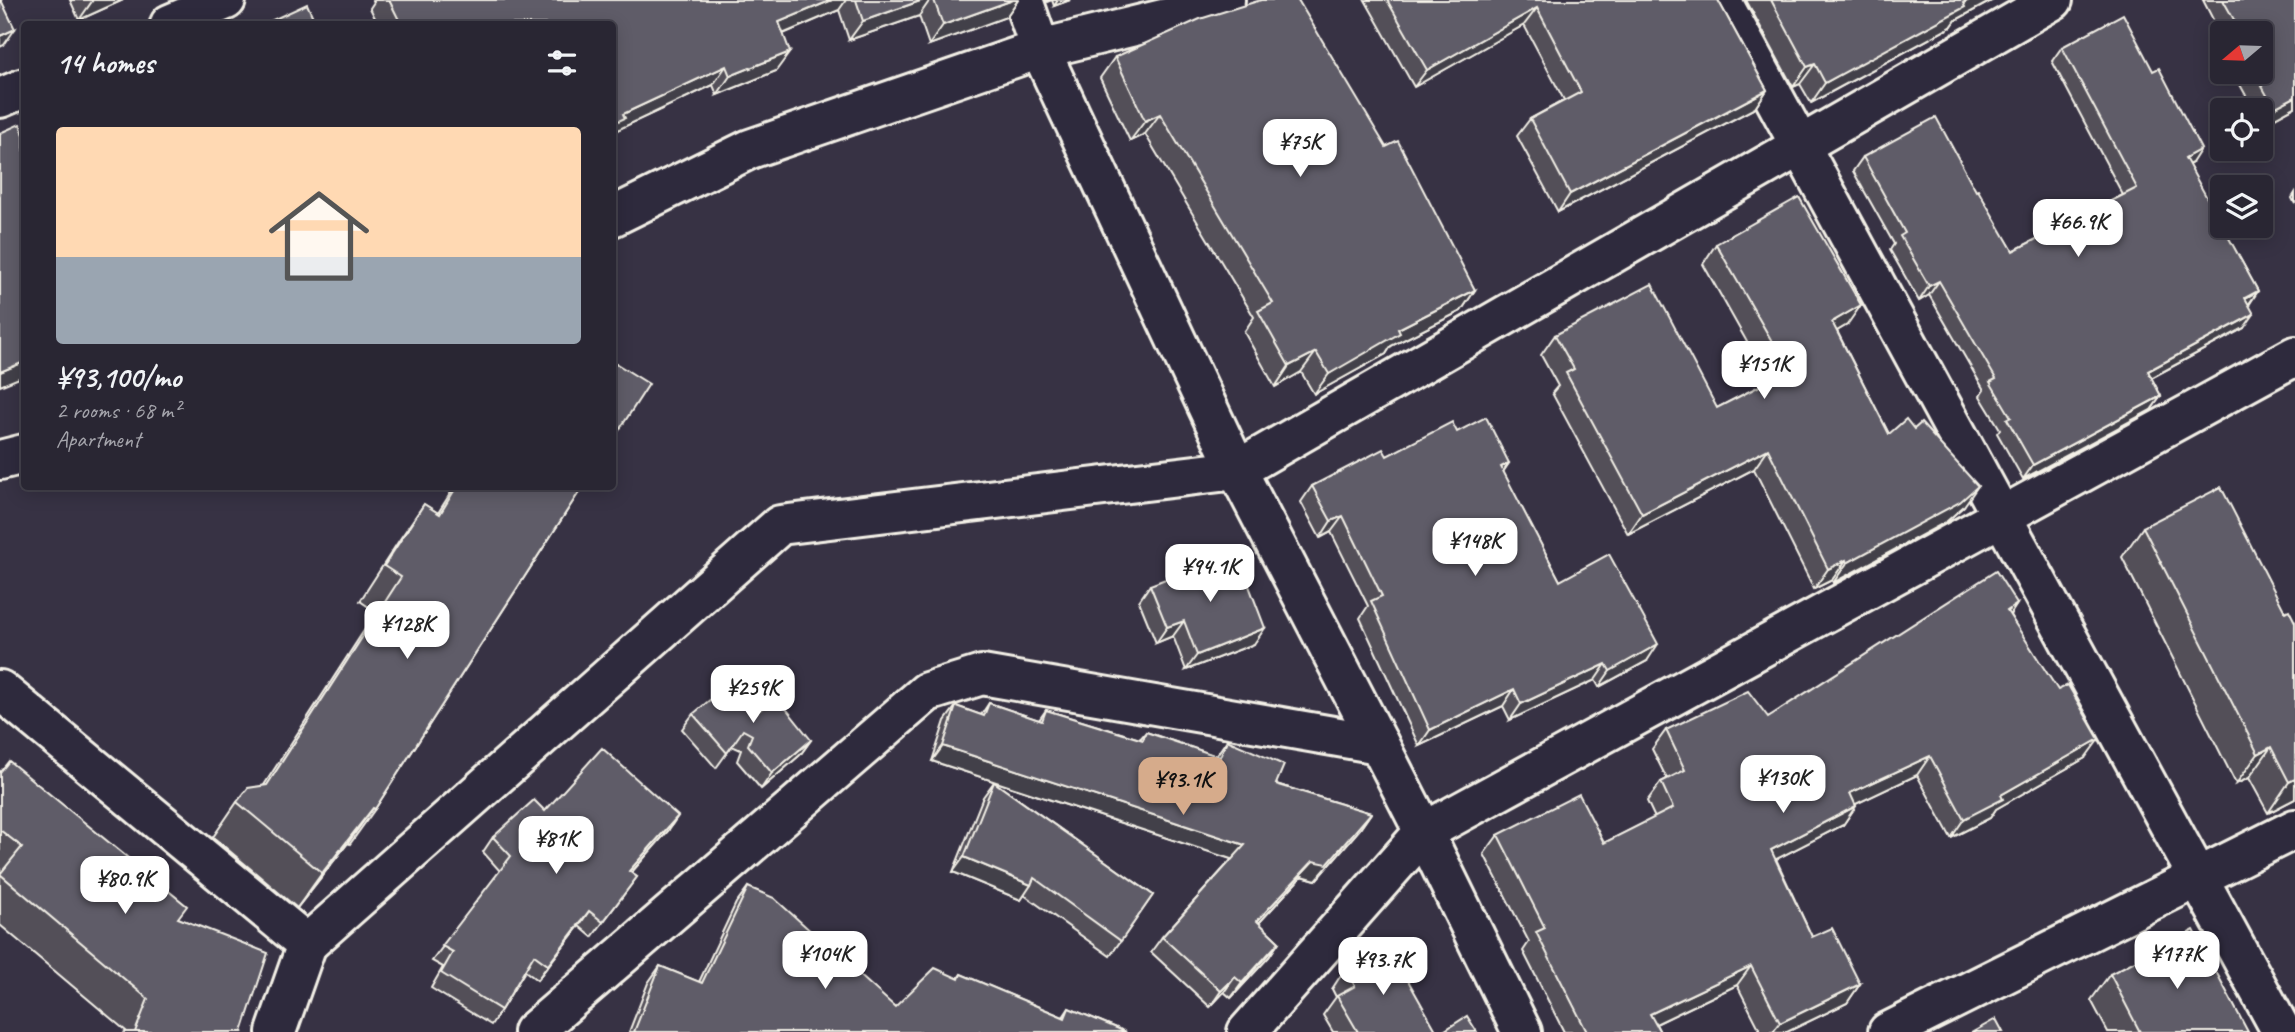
<!DOCTYPE html>
<meta charset="utf-8">
<style>
body{margin:0;font-family:Caveat,sans-serif;background:#312e3b;color:#f1f3f6;height:100vh;display:flex;flex-direction:column;font-size:26px;white-space:nowrap}
*{box-sizing:border-box;margin:0}
p{font-size:23px;color:#a5a5ac}
.icon{flex:none;width:38px;height:38px;fill:none;stroke:currentColor;stroke-width:2;stroke-linecap:round;stroke-linejoin:round}
.map{position:relative;flex:1;overflow:hidden}
.drawer{position:absolute;left:21px;top:21px;width:595px;height:469px;display:flex;flex-direction:column;background:#292633;border-radius:7px;box-shadow:0 4px 18px #0003,0 0 0 2px #45434e}
.drawer>*{flex:none}
.needle{width:46px;rotate:251deg}
.fabs{position:absolute;left:2210px;top:21px;display:grid;gap:14px}
.fabs a{display:grid;place-items:center;width:63px;height:63px;border-radius:7px;background:#292633;box-shadow:0 4px 18px #0003,0 0 0 2px #45434e;font-size:35px}
.price{position:absolute;translate:-50% -60px;padding:0 16px;border-radius:14px;background:#fff;color:#222;font-size:23px;line-height:46px;filter:drop-shadow(0 2px 4px #0008)}
.price::after{content:'';position:absolute;left:50%;top:42px;width:21px;height:16px;margin-left:-10px;background:inherit;clip-path:polygon(0 0,100% 0,50% 100%)}
.price.active{background:#d6ab8b;color:#111}
ul{padding:0;list-style:none}
li{display:grid;align-content:center;gap:14px;height:371px;padding:0 35px}
li+li{border-top:2px solid #45434e}
li span{display:grid;place-items:center;height:217px;border-radius:7px;color:#555}
li>.icon{margin-inline-start:auto}
span .icon{width:126px;height:126px;fill:#fffc;stroke-width:1}
li b{font-size:30px}
h2{display:flex;justify-content:space-between;align-items:center;height:84px;padding:0 35px;font-size:30px}
.map>svg:first-child{display:block}
.lines{fill:none;stroke-linecap:round;stroke-linejoin:round}
.minor-casing{stroke:#f4f1e8;stroke-width:44}
.tertiary-casing{stroke:#f4f1e8;stroke-width:44}
.minor{stroke:#2f2a3d;stroke-width:38}
.tertiary{stroke:#2f2a3d;stroke-width:38}
.wall{fill:#524f59;stroke:#f4f1e8;stroke-width:2}
.shaded-wall{fill:#424048;stroke:#f4f1e8;stroke-width:2}
.building{fill:#5f5c67;stroke:#f4f1e8;stroke-width:2}
</style>
<div class="map">
<svg width="2295" height="1032" viewBox="0 0 2295 1032">
<rect width="100%" height="100%" fill="#373244"/>
<filter id="ink" filterUnits="userSpaceOnUse"><feTurbulence type="fractalNoise" baseFrequency=".0143" numOctaves="2"/><feDisplacementMap in="SourceGraphic" scale="14" xChannelSelector="R" yChannelSelector="G"/><feConvolveMatrix kernelMatrix="1 2 1 2 8 2 1 2 1" color-interpolation-filters="sRGB"/></filter>
<g filter="url(#ink)">
<g class="lines">
<defs>
<g id="minor">
<polyline points="1023,0 1040,49 1237,470 1379,744"/>
<polyline points="1721,0 2282,1032"/>
<polyline points="170,24 226,0"/>
<polyline points="0,98 24,88"/>
<polyline points="0,690 307,944 276,1032"/>
<polyline points="307,944 780,525 1237,470 2053,0"/>
<polyline points="533,1032 927,692 982,675 1379,744 1424,832 1247,1032"/>
<polyline points="1522,1032 1424,832 2295,356"/>
<polyline points="1888,1032 2295,829"/>
</g>
<g id="tertiary">
<polyline points="612,217 750,149 1040,49 1204,9 1225,0"/>
<polyline points="0,460 24,454"/>
</g>
</defs>
<!-- minor casing -->
<use href="#minor" class="minor-casing"/>
<!-- tertiary casing -->
<use href="#tertiary" class="tertiary-casing"/>
<!-- minor -->
<use href="#minor" class="minor"/>
<!-- tertiary -->
<use href="#tertiary" class="tertiary"/>
</g>
<!-- wall -->
<g class="wall">
<polygon points="70,0 123,0 79,20"/>
<polygon points="373,0 1018,0 1006,17 929,45 919,16 849,40 839,10 783,34 776,71 717,95 713,85 617,130 612,24 378,24 370,8 374,2"/>
<polygon points="1046,0 1070,0 1054,6 1052,0 1047,2"/>
<polygon points="1365,0 1718,0 1767,90 1755,108 1558,212 1517,136 1530,119 1564,100 1524,25 1414,87"/>
<polygon points="1746,0 1993,0 1956,20 1951,27 1811,103 1800,84 1793,87"/>
<polygon points="2203,0 2295,0 2295,107 2262,125 2261,123 2261,110 2254,110 2233,72 2261,72 2261,33 2222,33 2222,37"/>
<polygon points="2222,40 2222,52 2219,45"/>
<polygon points="2062,47 2192,163 2188,165 2258,291 2249,305 2244,328 2151,378 2161,396 2151,410 2023,479 1997,433 2000,429 1980,396 1984,390 1929,295 1919,301 1890,250 1894,244 1853,171 1863,157 1976,191 2013,251 2123,195 2052,61"/>
<polygon points="1115,57 1386,147 1475,290 1461,311 1391,346 1386,354 1314,394 1301,372 1275,387 1244,332 1254,317 1145,134 1130,141 1100,78"/>
<polygon points="2295,193 2295,204 2292,198"/>
<polygon points="1716,244 1847,325 1837,331 1889,434 1964,506 1946,522 1833,583 1832,580 1814,589 1754,469 1628,534 1552,393 1558,386 1541,355 1555,335 1717,408 1769,381 1703,264"/>
<polygon points="1457,432 1509,463 1503,472 1560,581 1647,661 1599,687 1595,680 1510,720 1503,706 1419,746 1360,618 1368,606 1331,532 1320,538 1301,502 1312,486 1387,456"/>
<polygon points="455,486 583,486 375,809 350,844 348,843 297,908 213,837 237,802 264,785 376,612 360,601 400,539 424,504 438,513"/>
<polygon points="2143,527 2285,612 2295,622 2295,799 2268,813 2249,778 2236,784 2122,557"/>
<polygon points="1240,581 1254,644 1186,670 1173,636 1156,643 1139,601 1150,585"/>
<polygon points="2017,604 2010,615 2085,758 1996,809 1990,818 1951,838 1917,775 1855,804 1856,806 1843,825 1776,859 1812,937 1860,984 1847,1003 1787,1032 1761,1032 1737,985 1656,1024 1660,1032 1564,1032 1523,951 1529,942 1484,854 1498,835 1604,843 1655,818 1647,801 1661,782 1667,779 1652,749 1666,730 1768,717"/>
<polygon points="989,703 1039,720 1046,710 1140,739 1146,732 1216,756 1227,740 1276,784 1371,813 1360,829 1316,880 1302,876 1259,923 1279,942 1269,957 1231,998 1224,992 1210,1007 1151,952 1162,937 1232,859 932,761 945,721 956,706 981,715"/>
<polygon points="693,714 754,716 811,740 800,755 761,789 737,761 741,750 732,746 716,768 682,729"/>
<polygon points="0,772 178,918 242,1032 125,1032 126,1031 0,925"/>
<polygon points="994,782 1153,895 1110,956 1024,895 1021,900 953,872 983,797"/>
<polygon points="545,811 668,831 631,873 637,877 592,937 579,926 537,980 525,971 501,1010 491,1025 431,988 443,967 432,961 500,871 483,852 493,837"/>
<polygon points="748,887 895,1007 958,978 961,974 1063,1017 1069,1008 1126,1032 629,1032 648,983 660,966 699,982 736,903"/>
<polygon points="1345,969 1437,1032 1333,1032 1323,1015 1336,997 1332,989"/>
<polygon points="2110,974 2248,1032 2108,1032 2091,1000"/>
</g>
<!-- shaded-wall -->
<g class="shaded-wall">
<polygon points="93,0 123,0 79,20"/>
<polygon points="832,0 846,0 839,10 766,41 779,22"/>
<polygon points="923,0 930,0 919,16 849,40 863,21"/>
<polygon points="1013,0 1018,0 1006,17 929,45 943,25"/>
<polygon points="1058,0 1070,0 1054,6"/>
<polygon points="1969,0 1993,0 1956,20 1951,27 1811,103 1825,83"/>
<polygon points="1537,8 1524,25 1414,87 1427,70"/>
<polygon points="15,29 4,45 0,47 0,36"/>
<polygon points="790,52 776,71 717,95 730,76"/>
<polygon points="1815,64 1800,84 1793,87 1807,67"/>
<polygon points="726,66 713,85 617,130 612,136 612,124 623,114"/>
<polygon points="1767,90 1755,108 1558,212 1570,194"/>
<polygon points="2295,97 2295,107 2262,125 2274,108"/>
<polygon points="1160,114 1145,134 1130,141 1145,121"/>
<polygon points="2201,149 2192,163 2175,172 2185,158"/>
<polygon points="1939,281 1929,295 1919,301 1929,286"/>
<polygon points="1475,290 1461,311 1391,346 1386,354 1314,394 1329,374 1398,329"/>
<polygon points="2258,291 2248,305 2245,298"/>
<polygon points="1861,305 1847,325 1818,342 1832,322"/>
<polygon points="2254,314 2244,328 2138,385 2148,371"/>
<polygon points="1316,352 1301,372 1275,387 1289,366"/>
<polygon points="24,362 24,376 0,386 0,372"/>
<polygon points="2161,396 2151,410 2023,479 2033,465"/>
<polygon points="1768,449 1754,469 1628,534 1642,514"/>
<polygon points="1509,463 1498,479 1501,467"/>
<polygon points="1978,486 1964,506 1946,522 1833,583 1847,563"/>
<polygon points="1343,516 1331,532 1320,538 1331,521"/>
<polygon points="1846,560 1832,580 1814,589 1828,569"/>
<polygon points="2017,604 2004,623 2007,611"/>
<polygon points="1184,621 1173,636 1156,643 1167,627"/>
<polygon points="1265,628 1254,644 1186,670 1197,655"/>
<polygon points="1658,644 1647,661 1599,687 1610,671"/>
<polygon points="1606,664 1595,680 1510,720 1521,704"/>
<polygon points="1514,689 1503,706 1419,746 1430,730"/>
<polygon points="2099,739 2085,758 1996,809 1990,818 1951,838 1964,819 2001,795"/>
<polygon points="811,740 800,755 761,789 772,773"/>
<polygon points="943,746 1245,845 1234,860 932,761"/>
<polygon points="2271,747 2249,778 2236,784 2258,754"/>
<polygon points="1930,756 1917,775 1837,813 1850,793"/>
<polygon points="2295,779 2295,799 2268,813 2289,782"/>
<polygon points="1856,806 1843,825 1757,869 1771,850"/>
<polygon points="373,808 348,843 297,908 322,873"/>
<polygon points="1371,813 1360,829 1316,880 1302,876 1246,937 1257,921 1313,861"/>
<polygon points="678,816 668,831 619,886 629,871"/>
<polygon points="964,857 1031,885 1021,900 953,872"/>
<polygon points="589,911 579,926 537,980 548,965"/>
<polygon points="1279,942 1269,957 1231,998 1242,983"/>
<polygon points="1751,966 1737,985 1639,1032 1650,1014"/>
<polygon points="1235,977 1224,992 1210,1007 1221,991"/>
<polygon points="1860,984 1847,1003 1787,1032 1773,1032 1780,1023"/>
</g>
<!-- building -->
<g class="building">
<polygon points="0,0 1,0 15,29 0,36"/>
<polygon points="389,0 832,0 779,22 790,52 730,76 726,66 623,114 625,118 612,124 612,24 401,24"/>
<polygon points="856,0 923,0 863,21"/>
<polygon points="934,0 1013,0 943,25"/>
<polygon points="1261,0 1298,0 1386,147 1398,141 1475,290 1398,329 1400,333 1329,374 1316,352 1289,366 1258,311 1273,303 1160,114 1145,121 1115,57 1200,19"/>
<polygon points="1387,0 1718,0 1767,90 1570,194 1530,119 1581,92 1537,8 1427,70"/>
<polygon points="1771,0 1969,0 1963,3 1965,7 1825,83 1815,64 1807,67"/>
<polygon points="2223,0 2295,0 2295,97 2274,108 2254,72 2261,72 2261,33 2233,33 2230,29 2237,25"/>
<polygon points="307,4 316,24 264,24"/>
<polygon points="2123,14 2153,71 2159,68 2201,149 2185,158 2258,291 2245,298 2254,314 2148,371 2161,396 2033,465 2007,419 2011,417 1990,382 1996,379 1939,281 1929,286 1900,236 1905,233 1863,157 1936,117 1976,191 1978,190 2013,251 2137,188 2062,47"/>
<polygon points="20,124 24,135 24,362 0,372 0,133"/>
<polygon points="1799,197 1861,305 1832,322 1889,434 1906,419 1914,429 1921,423 1978,486 1960,502 1847,563 1846,560 1828,569 1768,449 1642,514 1566,373 1574,369 1555,335 1652,284 1717,408 1789,371 1716,244"/>
<polygon points="612,361 649,384 612,441"/>
<polygon points="1486,417 1509,463 1501,467 1560,581 1609,554 1658,644 1610,671 1606,664 1521,704 1514,689 1430,730 1371,601 1382,596 1343,516 1331,521 1312,486 1383,449 1387,456 1452,422 1457,432"/>
<polygon points="457,486 583,486 375,809 373,808 322,873 237,802 248,788 267,785 401,577 384,566 424,504 440,514"/>
<polygon points="2221,487 2285,612 2289,610 2295,622 2295,779 2289,782 2271,747 2258,754 2143,527"/>
<polygon points="1230,554 1240,581 1246,578 1265,628 1197,655 1184,621 1167,627 1150,585"/>
<polygon points="1996,571 2017,604 2007,611 2058,690 2068,685 2099,739 2001,795 2003,799 1964,819 1930,756 1850,793 1856,806 1771,850 1812,937 1832,928 1860,984 1780,1023 1751,966 1650,1014 1660,1032 1587,1032 1536,932 1545,928 1498,835 1579,794 1604,843 1673,808 1661,782 1685,770 1666,730 1748,691 1768,717"/>
<polygon points="736,678 761,706 753,716 776,696 811,740 772,773 748,745 752,735 743,730 727,753 693,714"/>
<polygon points="989,703 1042,721 1046,710 1143,740 1146,732 1220,757 1227,740 1284,765 1276,784 1371,813 1327,864 1313,861 1257,921 1279,942 1242,983 1235,977 1221,991 1162,937 1245,845 943,746 956,706 984,716"/>
<polygon points="602,748 678,816 629,871 637,877 603,922 589,911 548,965 534,955 501,1010 441,973 453,952 442,946 511,856 493,837 534,800 545,811"/>
<polygon points="9,761 187,906 178,918 268,953 242,1032 135,1032 148,999 0,874 22,847 0,830 0,772"/>
<polygon points="994,782 1153,895 1121,941 1034,878 1031,885 964,857"/>
<polygon points="748,887 774,898 895,1007 935,968 959,979 961,974 1065,1018 1069,1008 1126,1032 634,1032 660,966 702,983"/>
<polygon points="2194,930 2248,1032 2140,1032 2110,974"/>
<polygon points="1388,945 1437,1032 1358,1032 1337,996 1355,986 1345,969"/>
<polygon points="1467,1016 1477,1032 1442,1032"/>
<polygon points="1996,1019 2003,1032 1973,1032"/>
</g>
</g>
</svg>
<div class="fabs">
<a><svg class="needle" viewBox="-14 -14 28 28"><path d="M0-13l5 13h-10z" fill="#e53935"/><path d="M0 13l5-13h-10z" fill="#a5a5ac"/></svg></a>
<a><svg class="icon" aria-label="locate" viewBox="0 0 24 24"><circle cx="12" cy="12" r="6"/><path d="M12 2v4M12 18v4M2 12h4M18 12h4"/></svg></a>
<a><svg class="icon" aria-label="layers" viewBox="0 0 24 24"><path d="M12 4l9 5-9 5-9-5zM3 14l9 5 9-5"/></svg></a>
</div>
<b class="price" style="left:1300px;top:179px">¥75K</b>
<b class="price" style="left:2078px;top:259px">¥66.9K</b>
<b class="price" style="left:1764px;top:401px">¥151K</b>
<b class="price" style="left:1475px;top:578px">¥148K</b>
<b class="price" style="left:1210px;top:604px">¥94.1K</b>
<b class="price" style="left:407px;top:661px">¥128K</b>
<b class="price" style="left:753px;top:725px">¥259K</b>
<b class="price" style="left:1783px;top:815px">¥130K</b>
<b class="price active" style="left:1183px;top:817px">¥93.1K</b>
<b class="price" style="left:556px;top:876px">¥81K</b>
<b class="price" style="left:125px;top:916px">¥80.9K</b>
<b class="price" style="left:825px;top:991px">¥104K</b>
<b class="price" style="left:2177px;top:991px">¥177K</b>
<b class="price" style="left:1383px;top:997px">¥93.7K</b>
<section class="drawer">
<h2>14 homes<svg class="icon" aria-label="filters" viewBox="0 0 24 24"><path d="M4 7h16M4 17h16"/><circle cx="9" cy="7" r="2"/><circle cx="15" cy="17" r="2"/></svg></h2>
<ul>
<li><span style="background:linear-gradient(#ffd9b3 60%,#9aa5b1 0)"><svg class="icon" aria-label="home" viewBox="0 0 24 24"><path d="M3 11l9-7 9 7M6 9v11h12V9"/></svg></span><div><b>¥93,100/mo</b><p>2 rooms · 68 m²</p><p>Apartment</p></div></li>
</ul>
</section>
</div>
